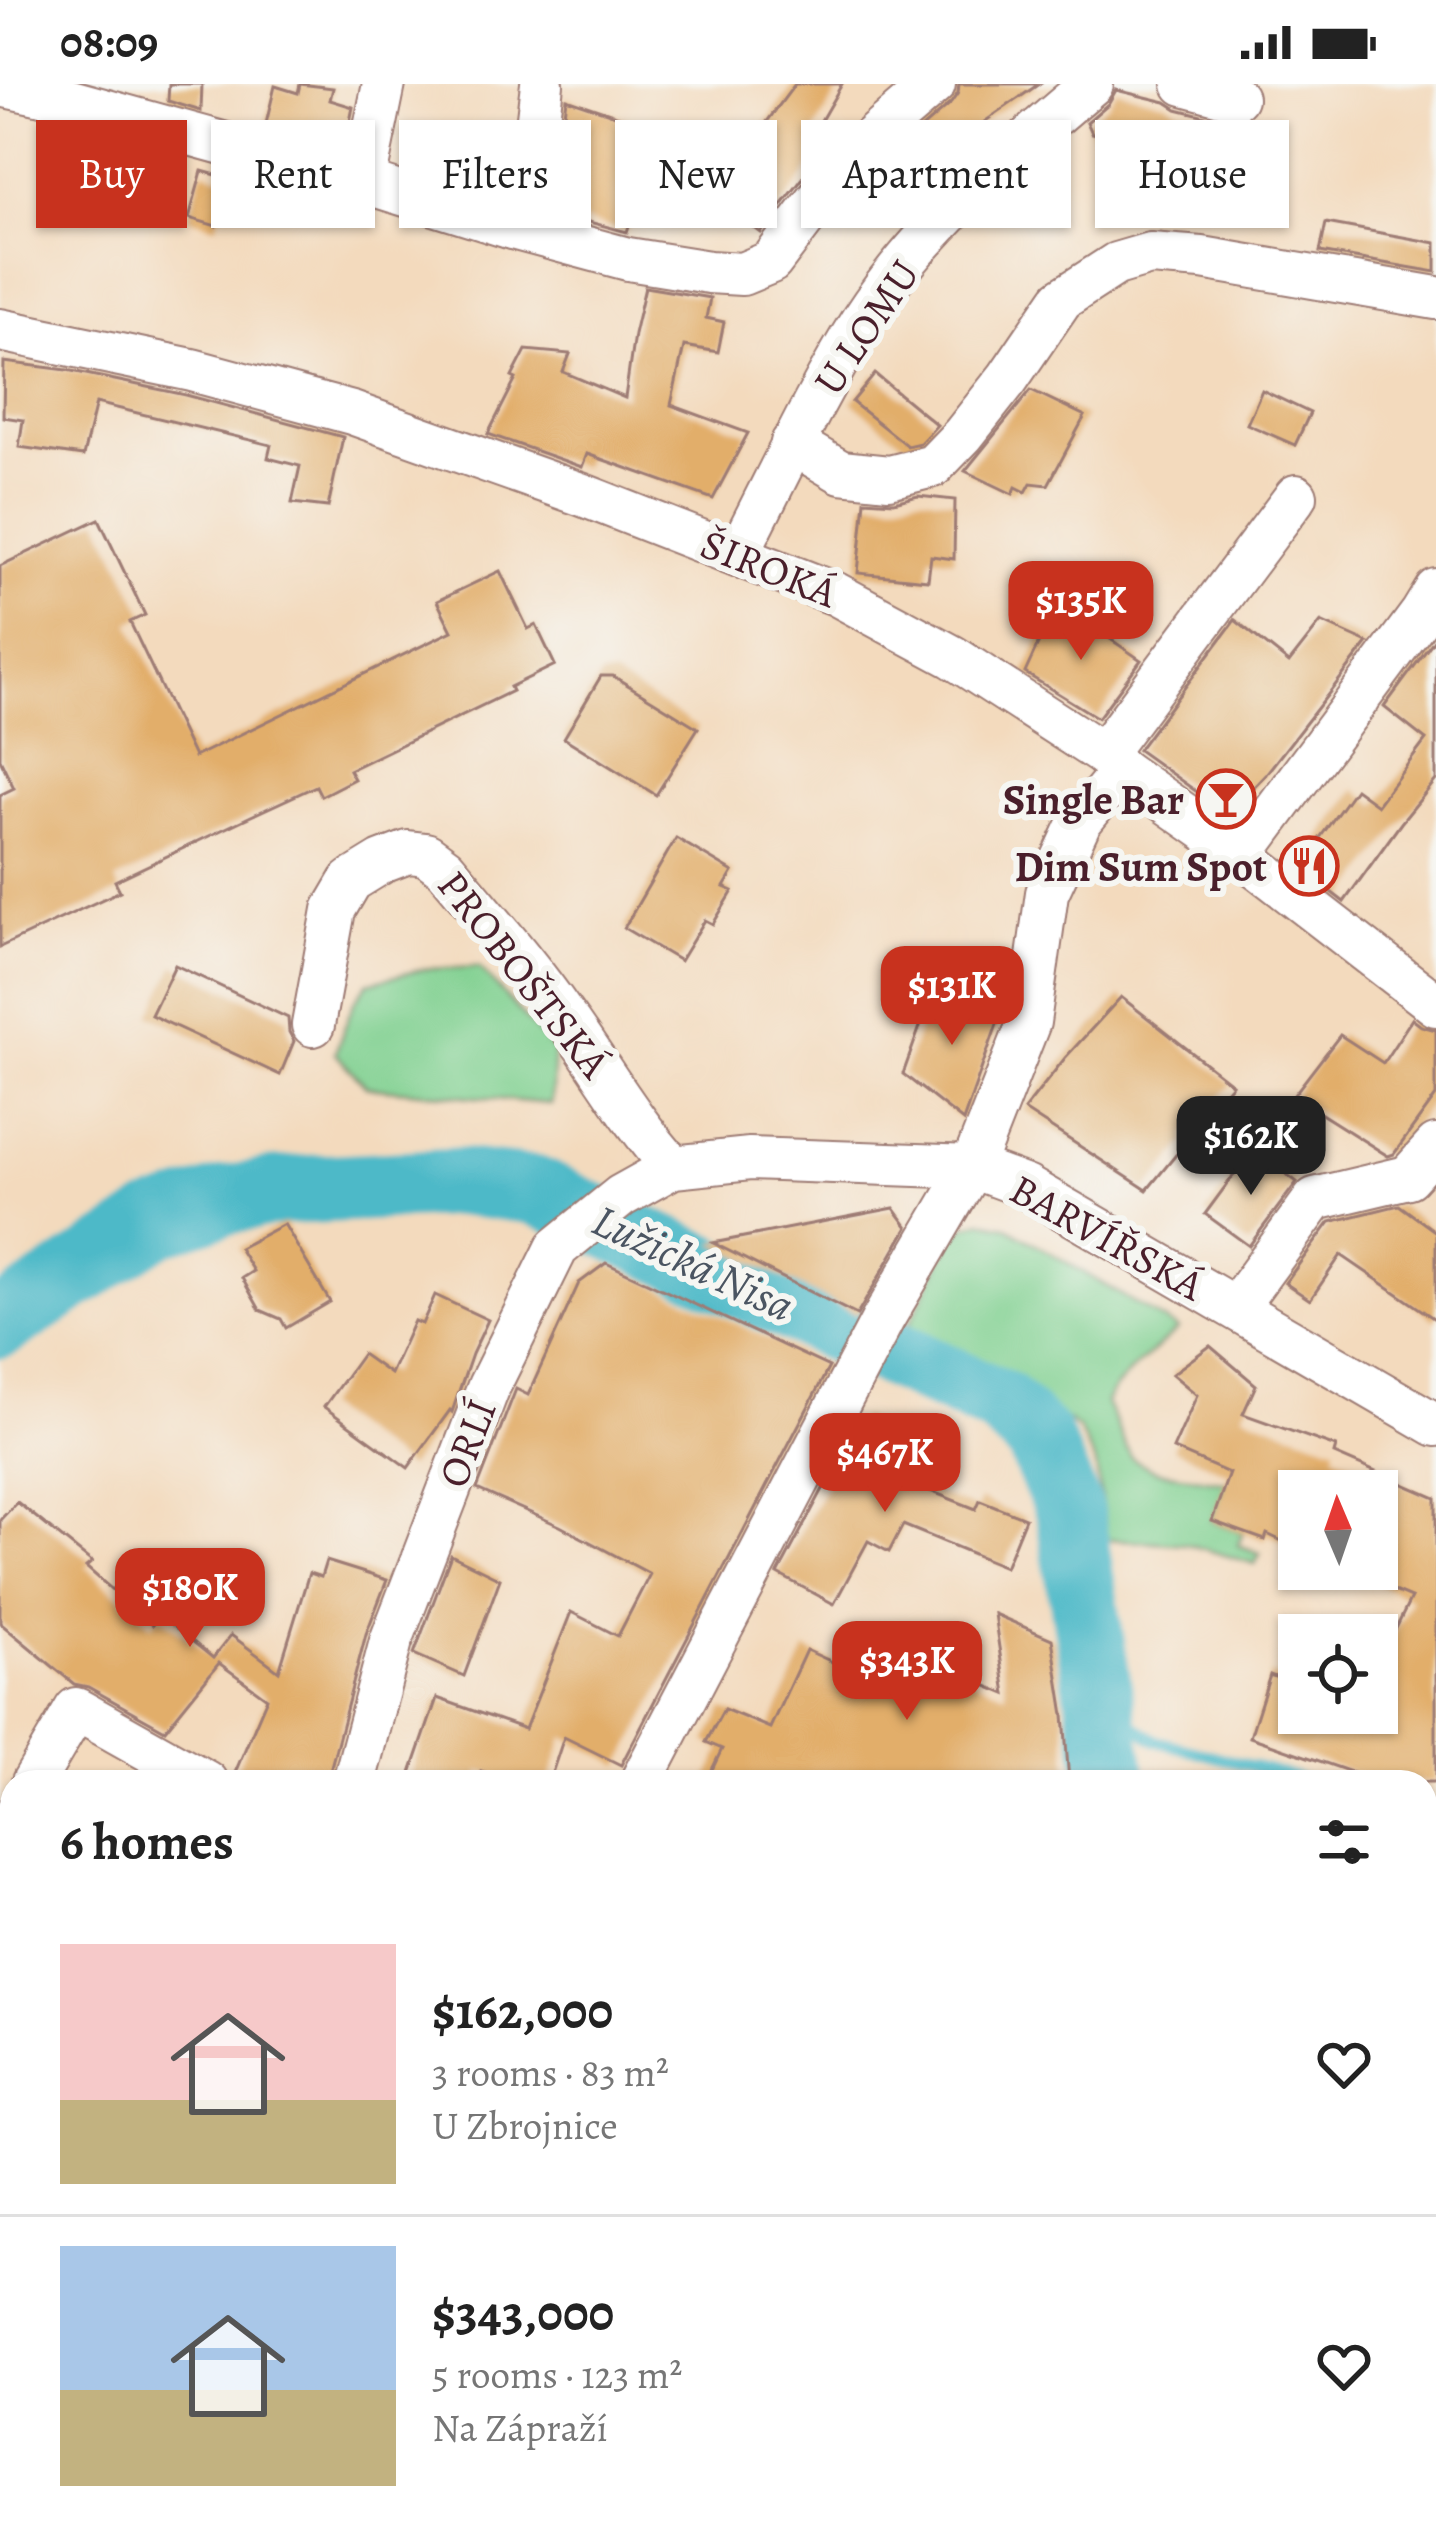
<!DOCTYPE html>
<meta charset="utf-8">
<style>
body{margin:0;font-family:Alegreya,serif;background:#f6f6f6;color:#222;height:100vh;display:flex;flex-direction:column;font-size:45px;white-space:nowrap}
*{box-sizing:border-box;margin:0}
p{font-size:39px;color:#767676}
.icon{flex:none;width:66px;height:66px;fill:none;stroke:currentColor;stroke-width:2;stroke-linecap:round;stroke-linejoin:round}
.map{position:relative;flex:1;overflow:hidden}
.side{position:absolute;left:0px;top:1686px;width:1437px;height:768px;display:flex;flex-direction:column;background:#fff;border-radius:36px 36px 0 0;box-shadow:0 3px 9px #0004}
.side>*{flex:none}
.guide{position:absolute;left:36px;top:36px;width:1365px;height:108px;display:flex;gap:24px}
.needle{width:78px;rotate:358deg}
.tools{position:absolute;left:1278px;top:1386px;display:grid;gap:24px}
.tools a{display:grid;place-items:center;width:120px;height:120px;border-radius:0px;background:#fff;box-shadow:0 3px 9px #0004;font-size:60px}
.price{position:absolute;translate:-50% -102px;padding:0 27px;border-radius:24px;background:#c8321e;color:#fff;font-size:39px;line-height:78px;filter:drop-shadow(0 3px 6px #0008)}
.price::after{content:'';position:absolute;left:50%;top:72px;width:36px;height:27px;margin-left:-18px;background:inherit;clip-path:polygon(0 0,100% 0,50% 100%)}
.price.selected{background:#222;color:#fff}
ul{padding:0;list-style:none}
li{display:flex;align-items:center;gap:36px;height:300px;padding:0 60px}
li+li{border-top:3px solid #e0e0e0}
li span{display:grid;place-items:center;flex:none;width:336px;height:240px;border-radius:0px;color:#555}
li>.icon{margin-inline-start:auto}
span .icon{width:144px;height:144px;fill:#fffc;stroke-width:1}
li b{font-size:51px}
h2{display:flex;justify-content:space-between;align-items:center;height:144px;padding:0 60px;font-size:51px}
.chip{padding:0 42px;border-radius:0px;background:#fff;box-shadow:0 3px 9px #0004;font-size:42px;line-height:108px}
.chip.selected{background:#c8321e;color:#fff}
.status{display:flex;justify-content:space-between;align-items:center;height:84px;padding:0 60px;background:#fff;direction:ltr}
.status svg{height:33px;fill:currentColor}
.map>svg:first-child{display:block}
.green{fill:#80d090;stroke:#65785e;stroke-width:3}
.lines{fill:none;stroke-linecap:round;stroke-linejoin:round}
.stream{stroke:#4db9c8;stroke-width:12}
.river{stroke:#4db9c8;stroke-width:69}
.building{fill:#e2ae6a}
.pedestrian-casing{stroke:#9e7c74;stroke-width:38}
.minor-casing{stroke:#9e7c74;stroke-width:46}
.pedestrian{stroke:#fff;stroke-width:33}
.minor{stroke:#fff;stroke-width:42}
.tram{stroke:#4a1f2b;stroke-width:3}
.labels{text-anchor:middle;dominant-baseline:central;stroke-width:12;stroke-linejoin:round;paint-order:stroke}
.street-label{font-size:42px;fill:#4a1f2b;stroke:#f6f6f2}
.poi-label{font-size:42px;font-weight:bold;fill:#4a1f2b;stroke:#f6f6f2;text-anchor:end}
.water-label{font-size:45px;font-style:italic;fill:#4b5562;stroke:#f6f6f2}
</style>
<div class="status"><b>08:09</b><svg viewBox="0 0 49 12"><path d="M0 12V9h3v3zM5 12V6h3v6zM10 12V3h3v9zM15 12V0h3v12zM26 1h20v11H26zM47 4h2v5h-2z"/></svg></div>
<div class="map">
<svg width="1436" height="2454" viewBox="0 0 1436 2454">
<rect width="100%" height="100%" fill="#f6f6f2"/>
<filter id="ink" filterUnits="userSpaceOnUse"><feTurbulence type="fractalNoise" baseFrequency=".00833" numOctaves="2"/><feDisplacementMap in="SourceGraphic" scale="24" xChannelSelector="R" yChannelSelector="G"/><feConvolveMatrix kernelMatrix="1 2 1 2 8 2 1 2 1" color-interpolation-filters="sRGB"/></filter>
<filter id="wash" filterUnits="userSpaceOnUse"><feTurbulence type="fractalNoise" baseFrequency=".004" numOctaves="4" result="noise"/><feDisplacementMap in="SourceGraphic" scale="48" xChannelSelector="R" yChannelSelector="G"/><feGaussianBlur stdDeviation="2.7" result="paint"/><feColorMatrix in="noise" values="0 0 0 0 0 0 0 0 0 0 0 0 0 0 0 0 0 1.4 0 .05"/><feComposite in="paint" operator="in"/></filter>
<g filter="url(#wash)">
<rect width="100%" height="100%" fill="#f3dabd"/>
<!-- green -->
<g class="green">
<polygon points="479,883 554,967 551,1020 367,1003 335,969 354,918 368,899 424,885"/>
<path d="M982 1137 1006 1142 1178 1245C1157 1266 1116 1294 1106 1319L1131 1374 1156 1387 1226 1398 1212 1437 1243 1448 1238 1461 1260 1469 1255 1480 1187 1460 1107 1455 1096 1381 1079 1346 1055 1327 903 1253 952 1154 966 1142Z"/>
<polygon points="0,2014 12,2014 12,2101 0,2086"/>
</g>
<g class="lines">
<!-- stream -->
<g class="stream">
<polyline points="1099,1618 1157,1657 1311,1698"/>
<polyline points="1425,1735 1436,1740"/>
</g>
<!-- river -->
<g class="river">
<polyline points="0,1240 156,1139 224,1117 277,1107 459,1098 534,1106 1001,1320 1038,1355 1069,1426 1113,1698"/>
<polyline points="860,2442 870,2454"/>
</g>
</g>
<g id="blocks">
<!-- building -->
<g class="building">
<polygon points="169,0 202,0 201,27 168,17"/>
<polygon points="300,0 333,4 330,16 353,23 344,66 265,44 275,2 298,9"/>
<polygon points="795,0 842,0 812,52 826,64 761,149 712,112"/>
<polygon points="959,0 1039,0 922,81 933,90 892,138 869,118 853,129 846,121 884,77 951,19 958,9"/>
<polygon points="1116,6 1166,18 1177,25 1213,34 1211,40 1233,44 1227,84 1092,49 1087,38 1108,20"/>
<polygon points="566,14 677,52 663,94 647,88 627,148 547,127 554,102 550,102 560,62"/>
<polygon points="202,87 231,95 216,142 189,134"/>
<polygon points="1326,139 1436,159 1436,188 1320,168"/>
<polygon points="645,203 710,214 706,234 724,238 718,268 684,262 671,321 748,349 713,415 587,370 582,383 488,350 516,295 512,293 526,266 570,270 563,288 625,314 634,250"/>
<polygon points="4,278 67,286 186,311 343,353 328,423 292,419 300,382 268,374 271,361 96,319 83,372 19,363 23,336 3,333"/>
<polygon points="875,290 937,341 920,359 907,362 852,318"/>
<polygon points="1031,306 1085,332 1048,401 1031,399 1026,408 1016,403 1013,410 965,387"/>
<polygon points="1262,306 1310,329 1295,361 1247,340"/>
<polygon points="918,412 955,416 954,475 931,472 928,496 858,489 865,416 894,418"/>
<polygon points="99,435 145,531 130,538 194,673 452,547 437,517 500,487 528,545 536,541 555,581 510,603 512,607 349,686 354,695 321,712 316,702 249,733 115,797 120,807 0,863 0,711 14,704 0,675 0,482"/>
<polygon points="1055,523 1097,546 1141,576 1098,634 1025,589"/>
<polygon points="1235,536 1289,579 1321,538 1368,559 1266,690 1228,730 1138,666"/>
<polygon points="1436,553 1436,696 1401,739 1344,818 1299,783 1355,705 1377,721 1426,656 1384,623"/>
<polygon points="601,592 613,592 698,644 656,711 564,654"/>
<polygon points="676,754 733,788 724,803 733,807 713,840 705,836 680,877 624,844"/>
<polygon points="175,881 288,934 289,948 294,957 280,991 151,931"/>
<polygon points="935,901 1002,926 963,1037 903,990"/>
<polygon points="1121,913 1232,1000 1185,1053 1189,1055 1147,1106 1024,1026 1065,974"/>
<polygon points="1412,935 1421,942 1436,946 1436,1012 1394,1070 1388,1072 1293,1012 1340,951 1383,979"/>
<polygon points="1253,1065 1297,1098 1249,1162 1205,1130"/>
<polygon points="1399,1121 1436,1148 1436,1236 1341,1171 1310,1216 1285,1199 1330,1138"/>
<polygon points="894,1124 908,1143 857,1231 713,1159"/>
<polygon points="284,1140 330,1218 286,1244 281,1235 260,1226 242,1194 253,1187 239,1164"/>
<polygon points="606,1179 829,1283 621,1681 564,1653 549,1698 515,1698 481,1687 478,1698 408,1698 437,1614 525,1645 571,1528 618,1552 650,1490 560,1442 477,1405 516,1305 528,1311 579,1199"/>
<polygon points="435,1211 488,1236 472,1270 452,1328 450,1326 408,1384 324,1323 362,1270 390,1290 414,1237 422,1240"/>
<polygon points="1210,1262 1256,1301 1243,1330 1336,1363 1334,1370 1436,1414 1436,1698 1380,1698 1250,1653 1270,1591 1299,1602 1299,1629 1377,1629 1377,1583 1411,1514 1377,1500 1377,1407 1299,1407 1299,1465 1267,1450 1265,1456 1212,1437 1229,1389 1173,1365 1197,1311 1172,1290"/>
<polygon points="861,1333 915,1360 897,1394 976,1425 980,1416 1025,1434 1005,1483 903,1441 889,1468 868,1457 834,1520 778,1490"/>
<polygon points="17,1418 92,1478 86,1483 152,1541 160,1531 213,1574 231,1551 279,1587 309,1489 321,1493 326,1477 387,1496 366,1550 327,1698 231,1698 267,1614 219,1579 165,1646 88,1603 74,1600 0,1539 0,1436"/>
<polygon points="451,1471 500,1495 464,1592 414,1570"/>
<polygon points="994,1530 1052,1555 1064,1631 1069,1698 706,1698 722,1665 706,1658 724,1625 770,1644 806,1566 874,1597 889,1561 1006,1610"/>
</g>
</g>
</g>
<g filter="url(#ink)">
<use href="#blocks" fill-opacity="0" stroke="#9e7c74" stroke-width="3"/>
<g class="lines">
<defs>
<g id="pedestrian">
<polyline points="1425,1969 1436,1976"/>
<polyline points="1425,2154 1436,2145"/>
<polyline points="1173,2454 1182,2442"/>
<polyline points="1414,2454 1436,2446"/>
</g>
<g id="minor">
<polyline points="1184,0 1236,14"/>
<polyline points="0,1 56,13 364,98 512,144 628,175 709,188 742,190 771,178 854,69 934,0"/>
<polyline points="364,98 384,0"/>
<polyline points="512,144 535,59 542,0"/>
<polyline points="0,246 192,286 352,329 583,411 836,510 953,573 1103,670 1122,687 1242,771 1436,921"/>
<polyline points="792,359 841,388 889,393 933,382 963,351 1008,294 1062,215 1116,180 1150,170 1202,174 1436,214"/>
<path d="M737 471C778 392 815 311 862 236 919 147 1012 67 1092 0"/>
<polyline points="1103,670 1296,412"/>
<polyline points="1242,771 1422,529 1436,506"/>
<path d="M313 941 334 826 351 797 382 778 408 768 426 770 445 784C485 832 527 879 563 931 600 982 631 1037 673 1083"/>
<polyline points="1236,1223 1315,1115 1408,1093 1436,1062"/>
<polyline points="33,1698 76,1625 206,1698"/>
<polyline points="354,1698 391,1557 489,1302 557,1164 621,1112 673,1083 750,1075 972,1083 1026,1103 1436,1341"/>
<polyline points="641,1698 883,1235 972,1083 1029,938 1047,809 1080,738 1122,687"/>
<polyline points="0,1754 12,1734"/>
<polyline points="0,1978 12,1978"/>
<polyline points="588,2442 593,2454"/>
<polyline points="936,2442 946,2454"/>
</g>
</defs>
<!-- pedestrian casing -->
<use href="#pedestrian" class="pedestrian-casing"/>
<!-- minor casing -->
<use href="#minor" class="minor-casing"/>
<!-- pedestrian -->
<use href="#pedestrian" class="pedestrian"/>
<!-- minor -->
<use href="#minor" class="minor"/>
<!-- tram -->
<polyline class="tram" points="1381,2454 1415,2442"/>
</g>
</g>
<!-- icons -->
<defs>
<symbol id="bar-ring" viewBox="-11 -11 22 22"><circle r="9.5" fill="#f6f6f2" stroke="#c8321e" stroke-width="1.5"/><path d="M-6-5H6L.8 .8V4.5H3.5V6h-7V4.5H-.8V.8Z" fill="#c8321e"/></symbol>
<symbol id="restaurant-ring" viewBox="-11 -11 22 22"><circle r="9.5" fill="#f6f6f2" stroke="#c8321e" stroke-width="1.5"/><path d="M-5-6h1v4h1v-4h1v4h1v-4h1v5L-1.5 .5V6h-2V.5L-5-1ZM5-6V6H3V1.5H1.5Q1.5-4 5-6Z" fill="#c8321e"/></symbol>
</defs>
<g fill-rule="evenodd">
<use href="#bar-ring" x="1193" y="682" width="66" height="66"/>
<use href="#restaurant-ring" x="1276" y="749" width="66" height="66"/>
</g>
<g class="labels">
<!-- street labels -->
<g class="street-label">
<text transform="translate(866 243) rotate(-56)">U LOMU</text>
<text transform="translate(769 484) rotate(22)">ŠIROKÁ</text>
<text transform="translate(524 890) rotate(52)">PROBOŠTSKÁ</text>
<text transform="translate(1107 1153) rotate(29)">BARVÍŘSKÁ</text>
<text transform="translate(467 1359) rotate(-69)">ORLÍ</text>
</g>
<!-- poi labels -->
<g class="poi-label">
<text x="1184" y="715">Single Bar</text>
<text x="1267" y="782">Dim Sum Spot</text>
</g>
<!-- water labels -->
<g class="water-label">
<text transform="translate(693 1179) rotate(25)">Lužická Nisa</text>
</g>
</g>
</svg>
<div class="tools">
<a><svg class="needle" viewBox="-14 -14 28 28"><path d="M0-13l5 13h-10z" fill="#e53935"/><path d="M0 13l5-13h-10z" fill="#767676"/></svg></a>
<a><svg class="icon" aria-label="locate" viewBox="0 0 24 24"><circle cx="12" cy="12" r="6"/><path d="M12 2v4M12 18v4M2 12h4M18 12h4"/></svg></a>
</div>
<b class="price" style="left:1081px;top:579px">$135K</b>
<b class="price" style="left:952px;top:964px">$131K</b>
<b class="price selected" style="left:1251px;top:1114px">$162K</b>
<b class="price" style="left:885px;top:1431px">$467K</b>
<b class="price" style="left:190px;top:1566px">$180K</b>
<b class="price" style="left:907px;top:1639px">$343K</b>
<div class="guide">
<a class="chip selected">Buy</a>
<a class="chip">Rent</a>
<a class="chip">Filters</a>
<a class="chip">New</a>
<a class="chip">Apartment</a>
<a class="chip">House</a>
</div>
<section class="side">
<h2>6 homes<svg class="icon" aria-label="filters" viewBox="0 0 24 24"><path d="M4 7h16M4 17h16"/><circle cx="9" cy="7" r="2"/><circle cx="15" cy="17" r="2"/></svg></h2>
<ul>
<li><span style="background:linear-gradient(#f6c9c9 65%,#c2b280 0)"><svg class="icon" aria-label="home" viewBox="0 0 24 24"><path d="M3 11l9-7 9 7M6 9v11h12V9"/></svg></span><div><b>$162,000</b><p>3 rooms · 83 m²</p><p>U Zbrojnice</p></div><svg class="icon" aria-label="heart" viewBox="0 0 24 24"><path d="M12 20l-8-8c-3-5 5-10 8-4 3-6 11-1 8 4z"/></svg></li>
<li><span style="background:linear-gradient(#a9c7e8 60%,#c2b280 0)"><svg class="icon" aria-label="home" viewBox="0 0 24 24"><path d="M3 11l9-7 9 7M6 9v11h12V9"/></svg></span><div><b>$343,000</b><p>5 rooms · 123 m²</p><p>Na Zápraží</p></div><svg class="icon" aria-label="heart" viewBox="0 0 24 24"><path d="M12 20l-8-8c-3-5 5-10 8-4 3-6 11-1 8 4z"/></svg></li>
</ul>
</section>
</div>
